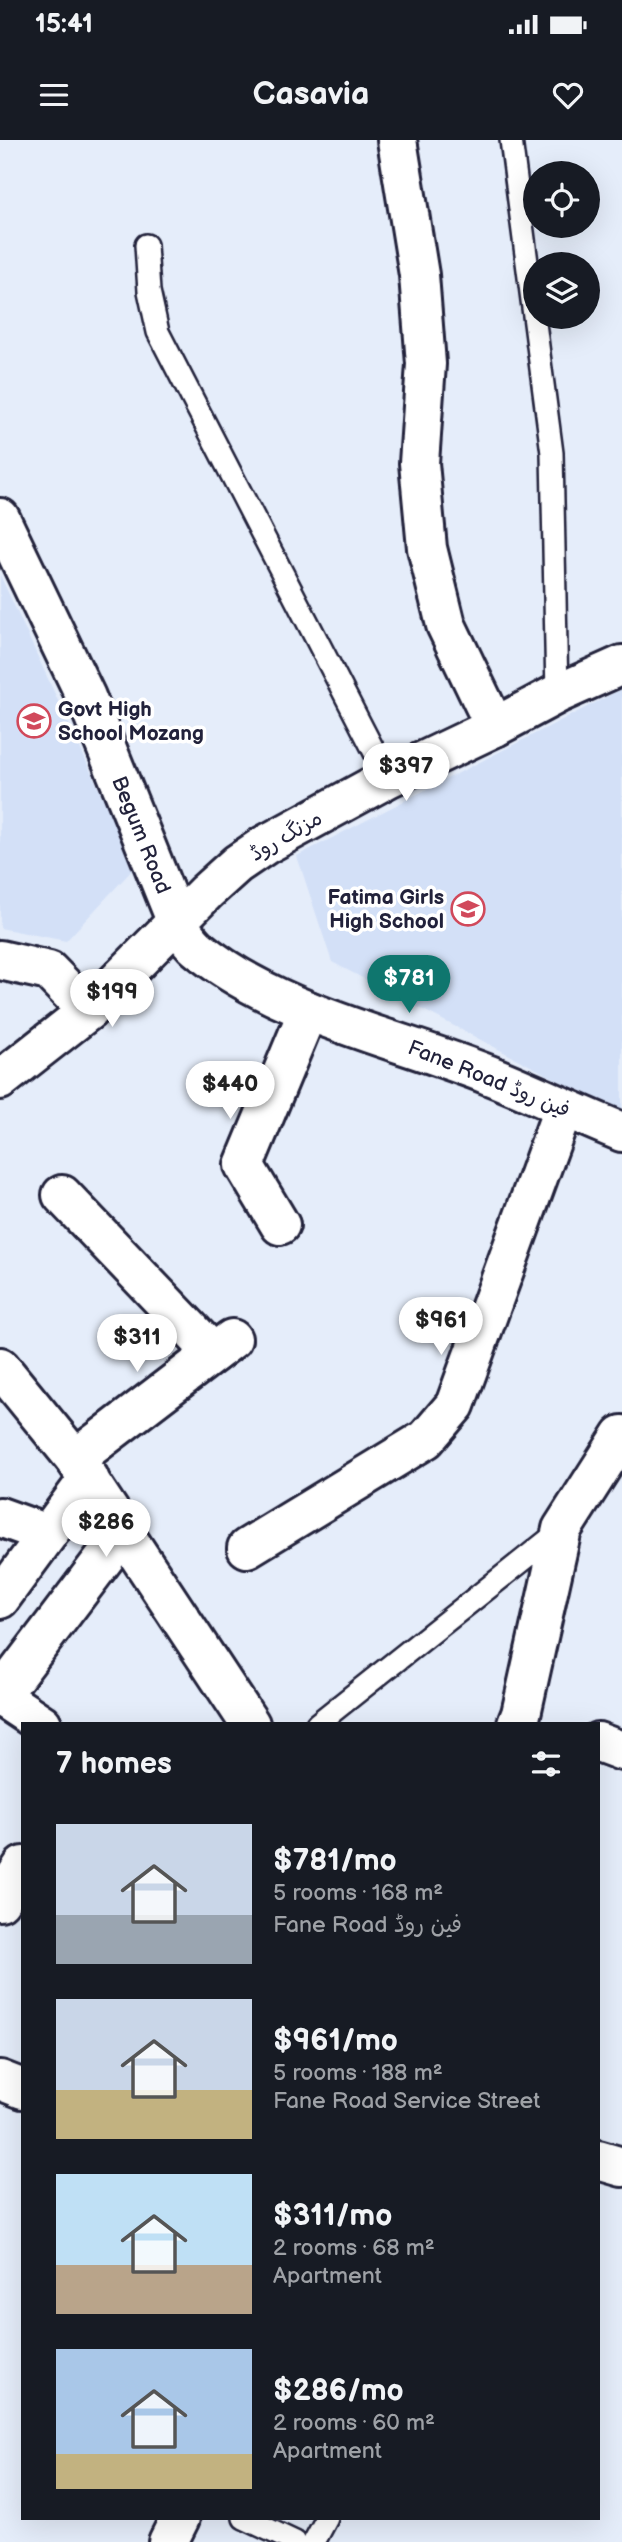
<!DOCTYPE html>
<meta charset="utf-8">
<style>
body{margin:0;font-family:"Balsamiq Sans","Playpen Sans Arabic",sans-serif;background:#242831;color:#f1f3f6;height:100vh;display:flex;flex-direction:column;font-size:26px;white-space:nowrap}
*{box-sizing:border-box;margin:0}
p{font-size:23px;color:#9ea1a6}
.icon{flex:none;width:38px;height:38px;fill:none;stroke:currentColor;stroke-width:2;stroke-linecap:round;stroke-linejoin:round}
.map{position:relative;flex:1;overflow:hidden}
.drawer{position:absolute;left:21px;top:1582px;width:579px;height:798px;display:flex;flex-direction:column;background:#171b24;border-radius:0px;box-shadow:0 7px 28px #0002}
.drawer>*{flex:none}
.tools{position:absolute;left:523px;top:21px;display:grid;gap:14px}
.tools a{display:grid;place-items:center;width:77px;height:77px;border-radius:50%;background:#171b24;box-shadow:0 7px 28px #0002;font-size:35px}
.price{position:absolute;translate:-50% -60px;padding:0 16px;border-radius:24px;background:#fff;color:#222;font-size:23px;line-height:46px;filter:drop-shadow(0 2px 4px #0008)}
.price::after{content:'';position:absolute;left:50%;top:42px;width:21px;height:16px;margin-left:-10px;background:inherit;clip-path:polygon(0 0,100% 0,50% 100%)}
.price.on{background:#0f766e;color:#fff}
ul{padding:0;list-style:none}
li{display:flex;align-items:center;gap:21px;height:175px;padding:0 35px}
li span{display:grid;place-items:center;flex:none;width:196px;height:140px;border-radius:0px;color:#555}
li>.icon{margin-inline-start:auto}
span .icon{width:84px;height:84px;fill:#fffc;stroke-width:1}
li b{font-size:30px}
h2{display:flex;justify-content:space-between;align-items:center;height:84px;padding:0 35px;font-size:30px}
.status{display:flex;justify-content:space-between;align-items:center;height:49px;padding:0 35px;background:#171b24;direction:ltr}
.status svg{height:19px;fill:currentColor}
header{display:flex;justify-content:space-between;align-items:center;height:91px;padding:0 35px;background:#171b24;font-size:32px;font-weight:700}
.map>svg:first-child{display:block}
.built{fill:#d3e0f7}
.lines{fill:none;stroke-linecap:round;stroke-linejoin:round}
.service-casing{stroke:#22223b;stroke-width:26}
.minor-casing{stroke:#22223b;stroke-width:44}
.tertiary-casing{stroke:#22223b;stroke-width:44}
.secondary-casing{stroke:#22223b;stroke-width:44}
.service{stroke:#fff;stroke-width:21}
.minor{stroke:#fff;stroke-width:38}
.tertiary{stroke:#fff;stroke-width:38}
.secondary{stroke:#fff;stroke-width:38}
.labels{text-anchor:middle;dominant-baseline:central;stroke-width:7;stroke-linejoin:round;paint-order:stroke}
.poi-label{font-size:21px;font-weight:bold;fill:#22223b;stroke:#fff;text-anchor:start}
.street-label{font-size:21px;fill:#22223b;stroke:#fff}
</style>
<div class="status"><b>15:41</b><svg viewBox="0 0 49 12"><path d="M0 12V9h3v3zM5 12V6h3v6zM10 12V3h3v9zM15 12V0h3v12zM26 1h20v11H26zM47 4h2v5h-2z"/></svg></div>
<header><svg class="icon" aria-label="menu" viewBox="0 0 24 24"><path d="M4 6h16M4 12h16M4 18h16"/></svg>Casavia<svg class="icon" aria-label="heart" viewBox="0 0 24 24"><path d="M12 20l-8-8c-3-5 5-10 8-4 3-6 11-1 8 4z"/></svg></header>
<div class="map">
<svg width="622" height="2402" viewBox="0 0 622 2402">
<rect width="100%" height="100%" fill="#e5edfa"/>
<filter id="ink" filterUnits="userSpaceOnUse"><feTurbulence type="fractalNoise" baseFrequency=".0143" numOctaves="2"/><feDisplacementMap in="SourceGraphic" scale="14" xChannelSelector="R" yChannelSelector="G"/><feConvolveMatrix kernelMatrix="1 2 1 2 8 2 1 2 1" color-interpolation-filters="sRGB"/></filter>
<g filter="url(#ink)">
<!-- built -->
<g class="built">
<polygon points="0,435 135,727 66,801 0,788"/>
<polygon points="622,549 622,974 332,822 297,716"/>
</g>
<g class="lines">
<defs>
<g id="service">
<polyline points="511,0 552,313 557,554"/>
<polyline points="146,105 149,151 158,192 388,638"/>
<polyline points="317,1584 561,1390"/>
<polyline points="244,2378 295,2402"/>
<polyline points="314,2402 327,2378"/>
</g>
<g id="minor">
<polyline points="397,0 419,135 426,224 419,323 427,408 446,485 495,587"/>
<polyline points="0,820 49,831 88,871"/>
<polyline points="62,1055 213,1213"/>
<polyline points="280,1085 244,1025 308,871"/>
<polyline points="0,1227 75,1319 250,1584"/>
<polyline points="75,1319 232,1199"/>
<polyline points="0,1377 47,1394"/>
<polyline points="247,1408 426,1299 455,1265 563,969"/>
<polyline points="0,1459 89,1338"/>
<polyline points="0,1556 124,1392"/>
<polyline points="0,1556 42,1584"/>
<polyline points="517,1584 521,1574 562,1389 622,1295"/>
<polyline points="598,1602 622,1611"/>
<polyline points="0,1761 23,1726"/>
<polyline points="0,1940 23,1949"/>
<polyline points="598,2020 622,2027"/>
<polyline points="168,2402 180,2378"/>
</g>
<polyline id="tertiary" points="0,378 86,557 177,783"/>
<g id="secondary">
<path d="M177 783C183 791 189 801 197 808 274 873 397 898 489 935 534 953 577 974 622 992"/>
<polyline points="0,940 88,871 206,752 237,724 265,705 388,638 495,587 557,554 622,525"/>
</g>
</defs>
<!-- service casing -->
<use href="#service" class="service-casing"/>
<!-- minor casing -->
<use href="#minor" class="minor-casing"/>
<!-- tertiary casing -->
<use href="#tertiary" class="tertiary-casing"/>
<!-- secondary casing -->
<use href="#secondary" class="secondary-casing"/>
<!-- service -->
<use href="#service" class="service"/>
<!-- minor -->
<use href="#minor" class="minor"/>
<!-- tertiary -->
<use href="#tertiary" class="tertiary"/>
<!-- secondary -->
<use href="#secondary" class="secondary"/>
</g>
</g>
<!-- icons -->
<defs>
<symbol id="school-ring" viewBox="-11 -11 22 22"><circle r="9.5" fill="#fff" stroke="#d1495b" stroke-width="1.5"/><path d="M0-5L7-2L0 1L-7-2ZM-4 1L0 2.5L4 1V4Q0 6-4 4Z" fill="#d1495b"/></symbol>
</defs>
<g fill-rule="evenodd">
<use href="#school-ring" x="15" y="562" width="38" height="38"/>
<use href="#school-ring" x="449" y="750" width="38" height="38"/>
</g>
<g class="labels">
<!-- poi labels -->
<g class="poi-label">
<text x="58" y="569">Govt High<tspan x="58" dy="24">School Mozang</tspan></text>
<text x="444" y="757" text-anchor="end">Fatima Girls<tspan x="444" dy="24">High School</tspan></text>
</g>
<!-- street labels -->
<g class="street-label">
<text transform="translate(141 695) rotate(68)">Begum Road</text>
<text transform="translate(286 696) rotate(-30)">مزنگ روڈ</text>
<text transform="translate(489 939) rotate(22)">Fane Road فین روڈ</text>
</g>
</g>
</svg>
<div class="tools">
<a><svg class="icon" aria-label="locate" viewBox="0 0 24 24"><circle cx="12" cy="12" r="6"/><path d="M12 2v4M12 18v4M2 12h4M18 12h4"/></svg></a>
<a><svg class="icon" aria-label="layers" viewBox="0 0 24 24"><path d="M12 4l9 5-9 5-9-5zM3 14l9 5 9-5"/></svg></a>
</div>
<b class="price" style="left:406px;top:663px">$397</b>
<b class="price on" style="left:409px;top:875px">$781</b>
<b class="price" style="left:112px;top:889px">$199</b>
<b class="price" style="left:230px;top:981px">$440</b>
<b class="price" style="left:441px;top:1217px">$961</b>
<b class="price" style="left:137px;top:1234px">$311</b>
<b class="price" style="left:106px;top:1419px">$286</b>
<section class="drawer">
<h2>7 homes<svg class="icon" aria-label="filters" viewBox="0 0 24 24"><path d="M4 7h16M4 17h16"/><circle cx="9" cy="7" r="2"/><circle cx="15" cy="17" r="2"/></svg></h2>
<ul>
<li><span style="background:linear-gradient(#c9d6e8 65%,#9aa5b1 0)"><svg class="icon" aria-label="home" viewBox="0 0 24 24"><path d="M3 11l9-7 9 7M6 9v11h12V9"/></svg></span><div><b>$781/mo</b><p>5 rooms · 168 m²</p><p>Fane Road فین روڈ</p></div></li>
<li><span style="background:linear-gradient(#c9d6e8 65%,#c2b280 0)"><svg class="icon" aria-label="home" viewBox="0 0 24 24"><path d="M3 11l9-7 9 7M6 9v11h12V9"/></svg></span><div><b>$961/mo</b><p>5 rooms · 188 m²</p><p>Fane Road Service Street</p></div></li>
<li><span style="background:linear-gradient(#bfe0f5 65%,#b9a48a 0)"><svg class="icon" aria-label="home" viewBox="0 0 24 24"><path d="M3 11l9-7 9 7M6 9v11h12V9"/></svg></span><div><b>$311/mo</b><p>2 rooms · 68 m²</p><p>Apartment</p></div></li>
<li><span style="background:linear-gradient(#a9c7e8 75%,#c2b280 0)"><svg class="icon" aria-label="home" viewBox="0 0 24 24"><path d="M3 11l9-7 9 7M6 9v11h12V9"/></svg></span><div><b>$286/mo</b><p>2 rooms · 60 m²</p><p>Apartment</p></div></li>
</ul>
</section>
</div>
